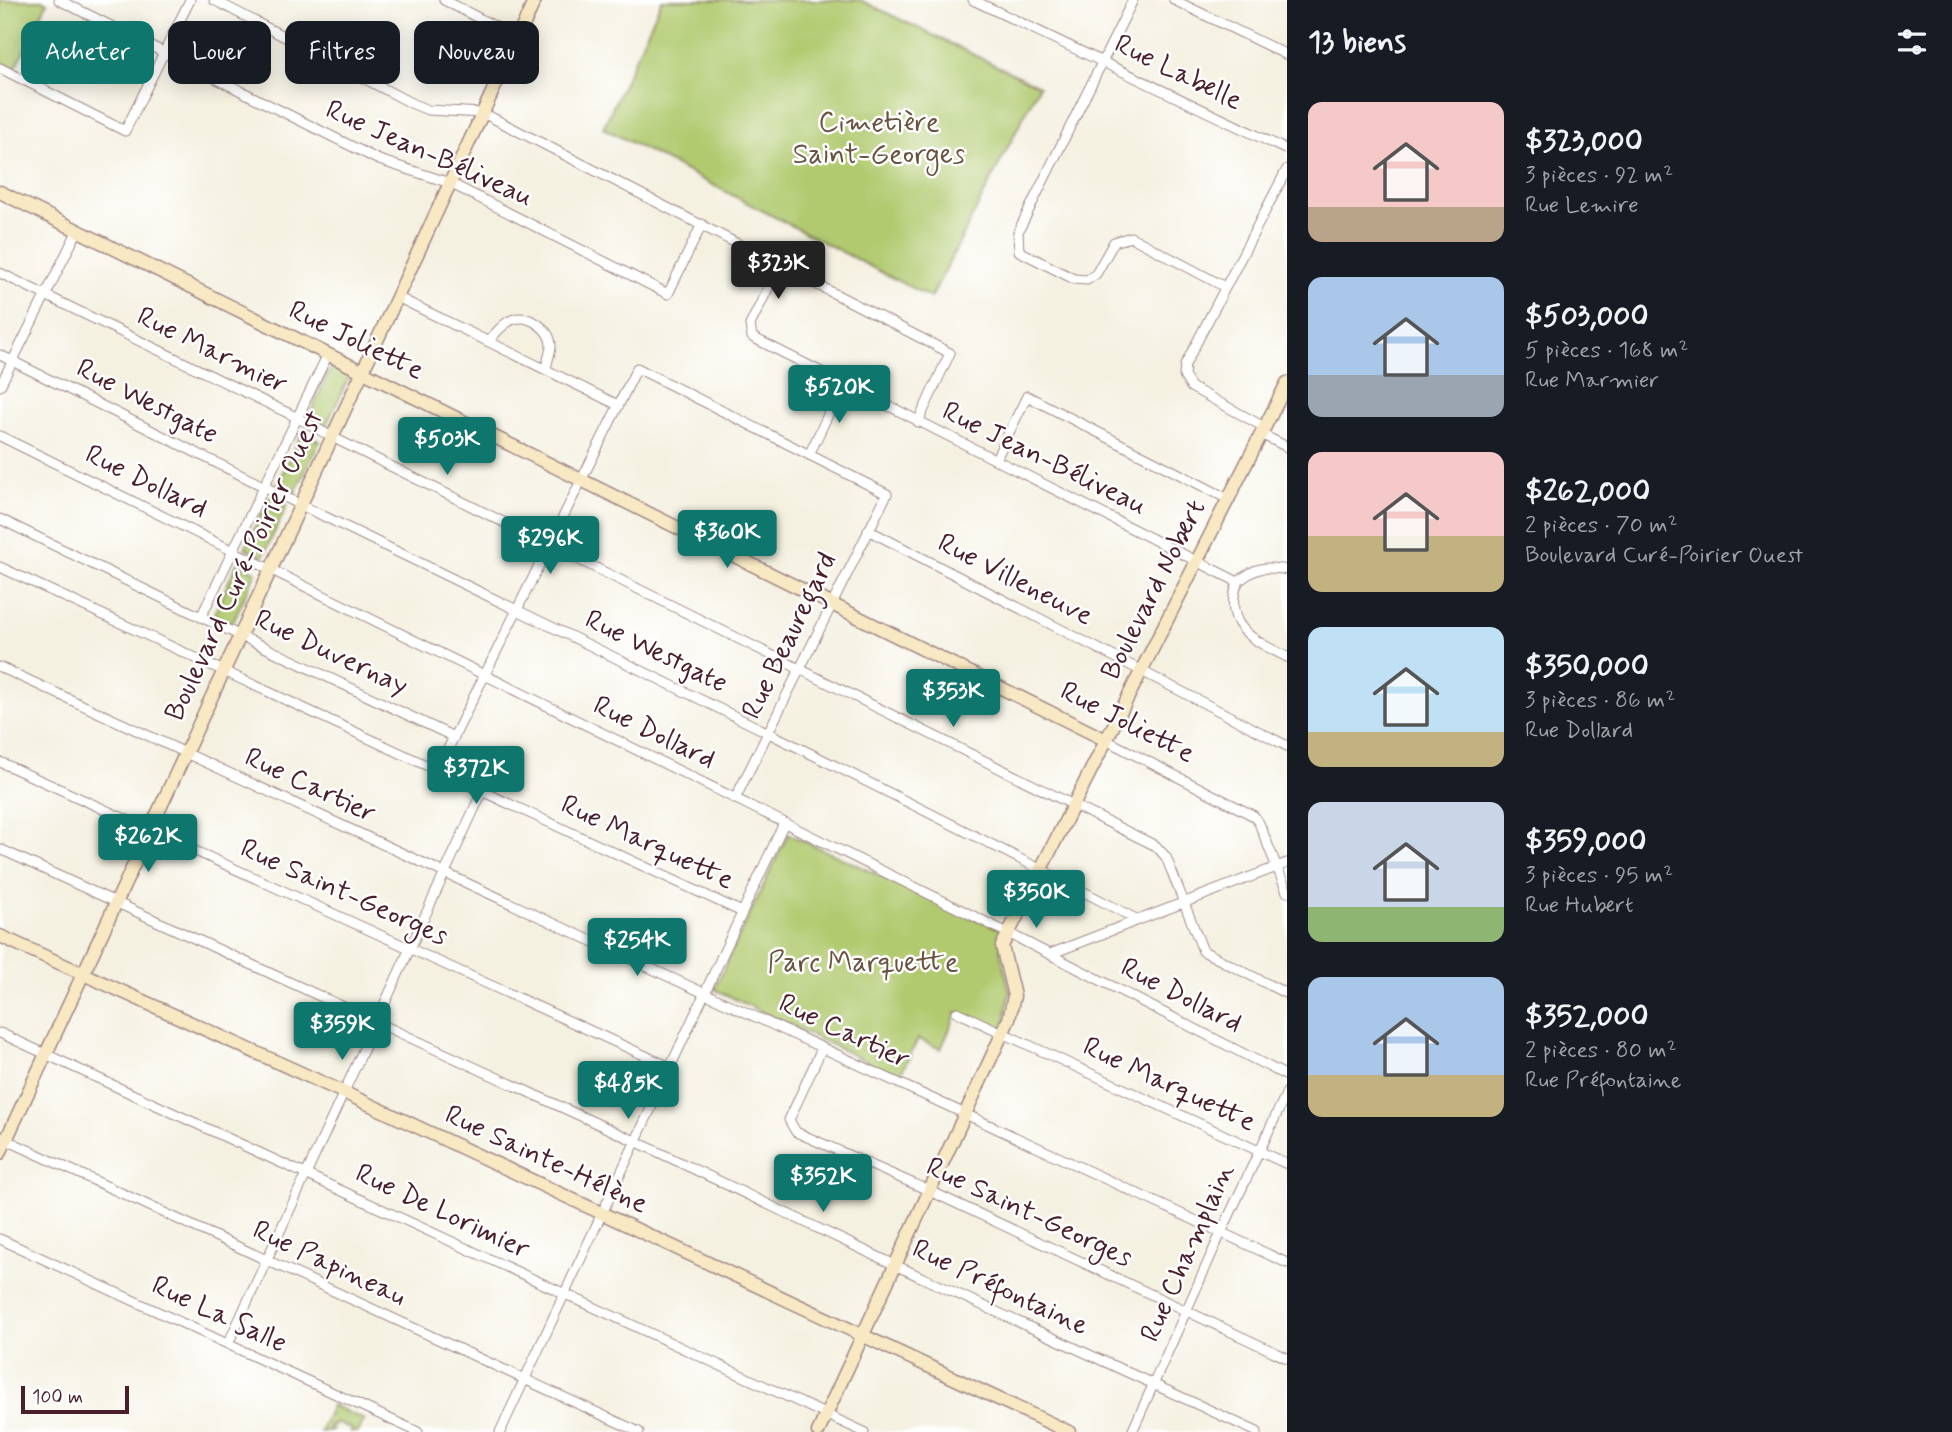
<!DOCTYPE html>
<html lang="fr">
<meta charset="utf-8">
<style>
body{margin:0;font-family:Mynerve,sans-serif;background:#242831;color:#f1f3f6;height:100vh;display:flex;flex-direction:column;font-size:26px;white-space:nowrap}
*{box-sizing:border-box;margin:0}
p{font-size:23px;color:#9ea1a6}
.icon{flex:none;width:38px;height:38px;fill:none;stroke:currentColor;stroke-width:2;stroke-linecap:round;stroke-linejoin:round}
.map{position:relative;flex:1;overflow:hidden}
.details{display:flex;flex-direction:column;background:#171b24;width:665px}
.details>*{flex:none}
.top-card{position:absolute;left:21px;top:21px;width:665px;height:63px;display:flex;gap:14px}
.scale{position:absolute;left:21px;bottom:18px;width:108px;box-sizing:border-box;padding-left:7px;border:4px solid #4a1f2b;border-top:0;font-size:19px;line-height:24px;white-space:nowrap;color:#4a1f2b;-webkit-text-stroke:5px #fff;paint-order:stroke}
.price{position:absolute;translate:-50% -60px;padding:0 16px;border-radius:7px;background:#0f766e;color:#fff;font-size:23px;line-height:46px;filter:drop-shadow(0 2px 4px #0008)}
.price::after{content:'';position:absolute;left:50%;top:42px;width:21px;height:16px;margin-left:-10px;background:inherit;clip-path:polygon(0 0,100% 0,50% 100%)}
.price.active{background:#222;color:#fff}
ul{padding:0;list-style:none}
li{display:flex;align-items:center;gap:21px;height:175px;padding:0 21px}
li span{display:grid;place-items:center;flex:none;width:196px;height:140px;border-radius:14px;color:#555}
li>.icon{margin-inline-start:auto}
span .icon{width:84px;height:84px;fill:#fffc;stroke-width:1}
li b{font-size:30px}
h2{display:flex;justify-content:space-between;align-items:center;height:84px;padding:0 21px;font-size:30px}
.chip{padding:0 24px;border-radius:14px;background:#171b24;box-shadow:0 4px 18px #0003;font-size:24px;line-height:63px}
.chip.active{background:#0f766e;color:#fff}
main{display:flex;flex:1;min-height:0}
.map>svg:first-child{display:block}
.green{fill:#b1ca6f;stroke:#7e744d;stroke-width:2}
.lines{fill:none;stroke-linecap:round;stroke-linejoin:round}
.street-casing{stroke:#9f8886;stroke-width:11}
.secondary-casing{stroke:#9f8886;stroke-width:15}
.street{stroke:#fff;stroke-width:9}
.secondary{stroke:#f8e8c3;stroke-width:12}
.labels{text-anchor:middle;dominant-baseline:central;stroke-width:5;stroke-linejoin:round;paint-order:stroke}
.street-label{font-size:28px;fill:#4a1f2b;stroke:#fff}
.park-label{font-size:28px;fill:#69523f;stroke:#fff}
</style>
<main>
<div class="map">
<svg width="1287" height="1432" viewBox="0 0 1287 1432">
<rect width="100%" height="100%" fill="#fff"/>
<filter id="ink" filterUnits="userSpaceOnUse"><feTurbulence type="fractalNoise" baseFrequency=".0143" numOctaves="2"/><feDisplacementMap in="SourceGraphic" scale="14" xChannelSelector="R" yChannelSelector="G"/><feConvolveMatrix kernelMatrix="1 2 1 2 8 2 1 2 1" color-interpolation-filters="sRGB"/></filter>
<filter id="wash" filterUnits="userSpaceOnUse"><feTurbulence type="fractalNoise" baseFrequency=".00686" numOctaves="4" result="noise"/><feDisplacementMap in="SourceGraphic" scale="28" xChannelSelector="R" yChannelSelector="G"/><feGaussianBlur stdDeviation="1.57" result="paint"/><feColorMatrix in="noise" values="0 0 0 0 0 0 0 0 0 0 0 0 0 0 0 0 0 1.4 0 .05"/><feComposite in="paint" operator="in"/></filter>
<g filter="url(#wash)">
<rect width="100%" height="100%" fill="#f4f1e1"/>
<!-- green -->
<g class="green">
<polygon points="0,0 42,0 47,3 15,69 0,61"/>
<polygon points="662,0 860,0 1039,86 931,298 603,128"/>
<polygon points="130,48 145,55 136,73 122,65"/>
<polygon points="332,366 350,375 326,426 308,418"/>
<polygon points="302,433 320,441 295,493 277,484"/>
<polygon points="269,497 287,505 263,557 245,548"/>
<polygon points="237,563 256,572 232,624 214,615"/>
<polygon points="788,834 1008,933 1000,950 1010,991 1003,1034 957,1012 941,1049 918,1039 899,1077 714,989"/>
<polygon points="332,1405 364,1420 358,1432 351,1432 352,1429 336,1422 334,1426 331,1424 329,1427 332,1430 320,1432"/>
</g>
</g>
<g filter="url(#ink)">
<g class="lines">
<defs>
<g id="street">
<polyline points="59,0 379,160 450,183 668,294 702,224"/>
<polyline points="214,0 413,104 428,110 483,113 950,353 918,422"/>
<polyline points="444,0 517,38"/>
<polyline points="973,0 1287,150"/>
<polyline points="1133,0 1018,232 1019,251 1074,279 1087,280 1096,274 1114,242 1131,237 1225,287"/>
<polyline points="1174,0 1287,55"/>
<polyline points="0,68 125,131 190,0"/>
<path d="M780 264 750 325 752 337 1238 582C1255 567 1265 566 1287 570"/>
<polyline points="0,273 298,418 332,437 1156,846 1166,857 1203,951 1287,994"/>
<polyline points="397,297 618,405"/>
<path d="M488 341C496 333 504 322 514 319 530 314 552 330 551 347 550 354 547 362 546 369"/>
<path d="M0 355C101 405 202 456 303 506 582 642 863 776 1138 920"/>
<polyline points="0,386 78,230"/>
<polyline points="1264,427 1191,387 1184,376 1185,365 1287,169"/>
<polyline points="1261,434 1287,447"/>
<polyline points="0,436 1016,937 1287,1076"/>
<polyline points="809,455 843,383"/>
<polyline points="996,459 1027,396 1228,499"/>
<polyline points="0,519 201,617 454,737"/>
<polyline points="868,530 1287,746"/>
<polyline points="0,567 742,912"/>
<path d="M1238 582C1221 626 1253 640 1287 657"/>
<polyline points="201,617 328,354"/>
<polyline points="0,667 1287,1263"/>
<polyline points="1106,740 1254,816 1259,823 1287,892"/>
<polyline points="0,762 670,1067"/>
<polyline points="437,771 637,368 887,494 735,799"/>
<polyline points="0,849 635,1141 895,1265 1257,1432"/>
<polyline points="1050,954 1287,863"/>
<polyline points="957,1012 1287,1164"/>
<polyline points="0,1033 864,1432"/>
<polyline points="822,1048 789,1120 796,1132 930,1191 1287,1358"/>
<polyline points="0,1137 639,1432"/>
<polyline points="0,1239 418,1432"/>
<polyline points="228,1344 482,792"/>
<polyline points="500,1432 784,823"/>
<polyline points="1132,1432 1221,1233 1287,1092"/>
</g>
<g id="secondary">
<polyline points="0,192 1106,740"/>
<polyline points="0,936 345,1093 1069,1432"/>
<polyline points="0,1153 535,0"/>
<polyline points="818,1432 1009,1019 1014,996 1002,946 1287,383"/>
</g>
</defs>
<!-- street casing -->
<use href="#street" class="street-casing"/>
<!-- secondary casing -->
<use href="#secondary" class="secondary-casing"/>
<!-- street -->
<use href="#street" class="street"/>
<!-- secondary -->
<use href="#secondary" class="secondary"/>
</g>
</g>
<g class="labels">
<!-- street labels -->
<g class="street-label">
<text transform="translate(1178 73) rotate(26)">Rue Labelle</text>
<text transform="translate(429 154) rotate(24)">Rue Jean-Béliveau</text>
<text transform="translate(356 341) rotate(26)">Rue Joliette</text>
<text transform="translate(212 351) rotate(26)">Rue Marmier</text>
<text transform="translate(147 402) rotate(27)">Rue Westgate</text>
<text transform="translate(1044 459) rotate(26)">Rue Jean-Béliveau</text>
<text transform="translate(146 482) rotate(26)">Rue Dollard</text>
<text transform="translate(245 566) rotate(-65)">Boulevard Curé-Poirier Ouest</text>
<text transform="translate(1015 580) rotate(27)">Rue Villeneuve</text>
<text transform="translate(1154 590) rotate(-63)">Boulevard Nobert</text>
<text transform="translate(790 636) rotate(-64)">Rue Beauregard</text>
<text transform="translate(656 652) rotate(26)">Rue Westgate</text>
<text transform="translate(331 653) rotate(25)">Rue Duvernay</text>
<text transform="translate(1127 723) rotate(27)">Rue Joliette</text>
<text transform="translate(654 733) rotate(26)">Rue Dollard</text>
<text transform="translate(310 786) rotate(25)">Rue Cartier</text>
<text transform="translate(647 843) rotate(25)">Rue Marquette</text>
<text transform="translate(344 893) rotate(24)">Rue Saint-Georges</text>
<text transform="translate(1181 996) rotate(27)">Rue Dollard</text>
<text transform="translate(844 1032) rotate(25)">Rue Cartier</text>
<text transform="translate(1169 1085) rotate(25)">Rue Marquette</text>
<text transform="translate(546 1160) rotate(25)">Rue Sainte-Hélène</text>
<text transform="translate(442 1212) rotate(25)">Rue De Lorimier</text>
<text transform="translate(1029 1213) rotate(25)">Rue Saint-Georges</text>
<text transform="translate(1188 1253) rotate(-66)">Rue Champlain</text>
<text transform="translate(329 1264) rotate(25)">Rue Papineau</text>
<text transform="translate(1000 1288) rotate(25)">Rue Préfontaine</text>
<text transform="translate(219 1315) rotate(25)">Rue La Salle</text>
</g>
<!-- park labels -->
<g class="park-label">
<text x="879" y="123">Cimetière<tspan x="879" dy="32">Saint-Georges</tspan></text>
<text x="863" y="963">Parc Marquette</text>
</g>
</g>
</svg>
<div class="scale">100 m</div>
<b class="price active" style="left:778px;top:301px">$323K</b>
<b class="price" style="left:839px;top:425px">$520K</b>
<b class="price" style="left:447px;top:477px">$503K</b>
<b class="price" style="left:727px;top:570px">$360K</b>
<b class="price" style="left:550px;top:576px">$296K</b>
<b class="price" style="left:953px;top:729px">$353K</b>
<b class="price" style="left:476px;top:806px">$372K</b>
<b class="price" style="left:148px;top:874px">$262K</b>
<b class="price" style="left:1036px;top:930px">$350K</b>
<b class="price" style="left:637px;top:978px">$254K</b>
<b class="price" style="left:342px;top:1062px">$359K</b>
<b class="price" style="left:628px;top:1121px">$485K</b>
<b class="price" style="left:823px;top:1214px">$352K</b>
<div class="top-card">
<a class="chip active">Acheter</a>
<a class="chip">Louer</a>
<a class="chip">Filtres</a>
<a class="chip">Nouveau</a>
</div>
</div>
<section class="details">
<h2>13 biens<svg class="icon" aria-label="filters" viewBox="0 0 24 24"><path d="M4 7h16M4 17h16"/><circle cx="9" cy="7" r="2"/><circle cx="15" cy="17" r="2"/></svg></h2>
<ul>
<li><span style="background:linear-gradient(#f6c9c9 75%,#b9a48a 0)"><svg class="icon" aria-label="home" viewBox="0 0 24 24"><path d="M3 11l9-7 9 7M6 9v11h12V9"/></svg></span><div><b>$323,000</b><p>3 pièces · 92 m²</p><p>Rue Lemire</p></div></li>
<li><span style="background:linear-gradient(#a9c7e8 70%,#9aa5b1 0)"><svg class="icon" aria-label="home" viewBox="0 0 24 24"><path d="M3 11l9-7 9 7M6 9v11h12V9"/></svg></span><div><b>$503,000</b><p>5 pièces · 168 m²</p><p>Rue Marmier</p></div></li>
<li><span style="background:linear-gradient(#f6c9c9 60%,#c2b280 0)"><svg class="icon" aria-label="home" viewBox="0 0 24 24"><path d="M3 11l9-7 9 7M6 9v11h12V9"/></svg></span><div><b>$262,000</b><p>2 pièces · 70 m²</p><p>Boulevard Curé-Poirier Ouest</p></div></li>
<li><span style="background:linear-gradient(#bfe0f5 75%,#c2b280 0)"><svg class="icon" aria-label="home" viewBox="0 0 24 24"><path d="M3 11l9-7 9 7M6 9v11h12V9"/></svg></span><div><b>$350,000</b><p>3 pièces · 86 m²</p><p>Rue Dollard</p></div></li>
<li><span style="background:linear-gradient(#c9d6e8 75%,#8fb573 0)"><svg class="icon" aria-label="home" viewBox="0 0 24 24"><path d="M3 11l9-7 9 7M6 9v11h12V9"/></svg></span><div><b>$359,000</b><p>3 pièces · 95 m²</p><p>Rue Hubert</p></div></li>
<li><span style="background:linear-gradient(#a9c7e8 70%,#c2b280 0)"><svg class="icon" aria-label="home" viewBox="0 0 24 24"><path d="M3 11l9-7 9 7M6 9v11h12V9"/></svg></span><div><b>$352,000</b><p>2 pièces · 80 m²</p><p>Rue Préfontaine</p></div></li>
</ul>
</section>
</main>
